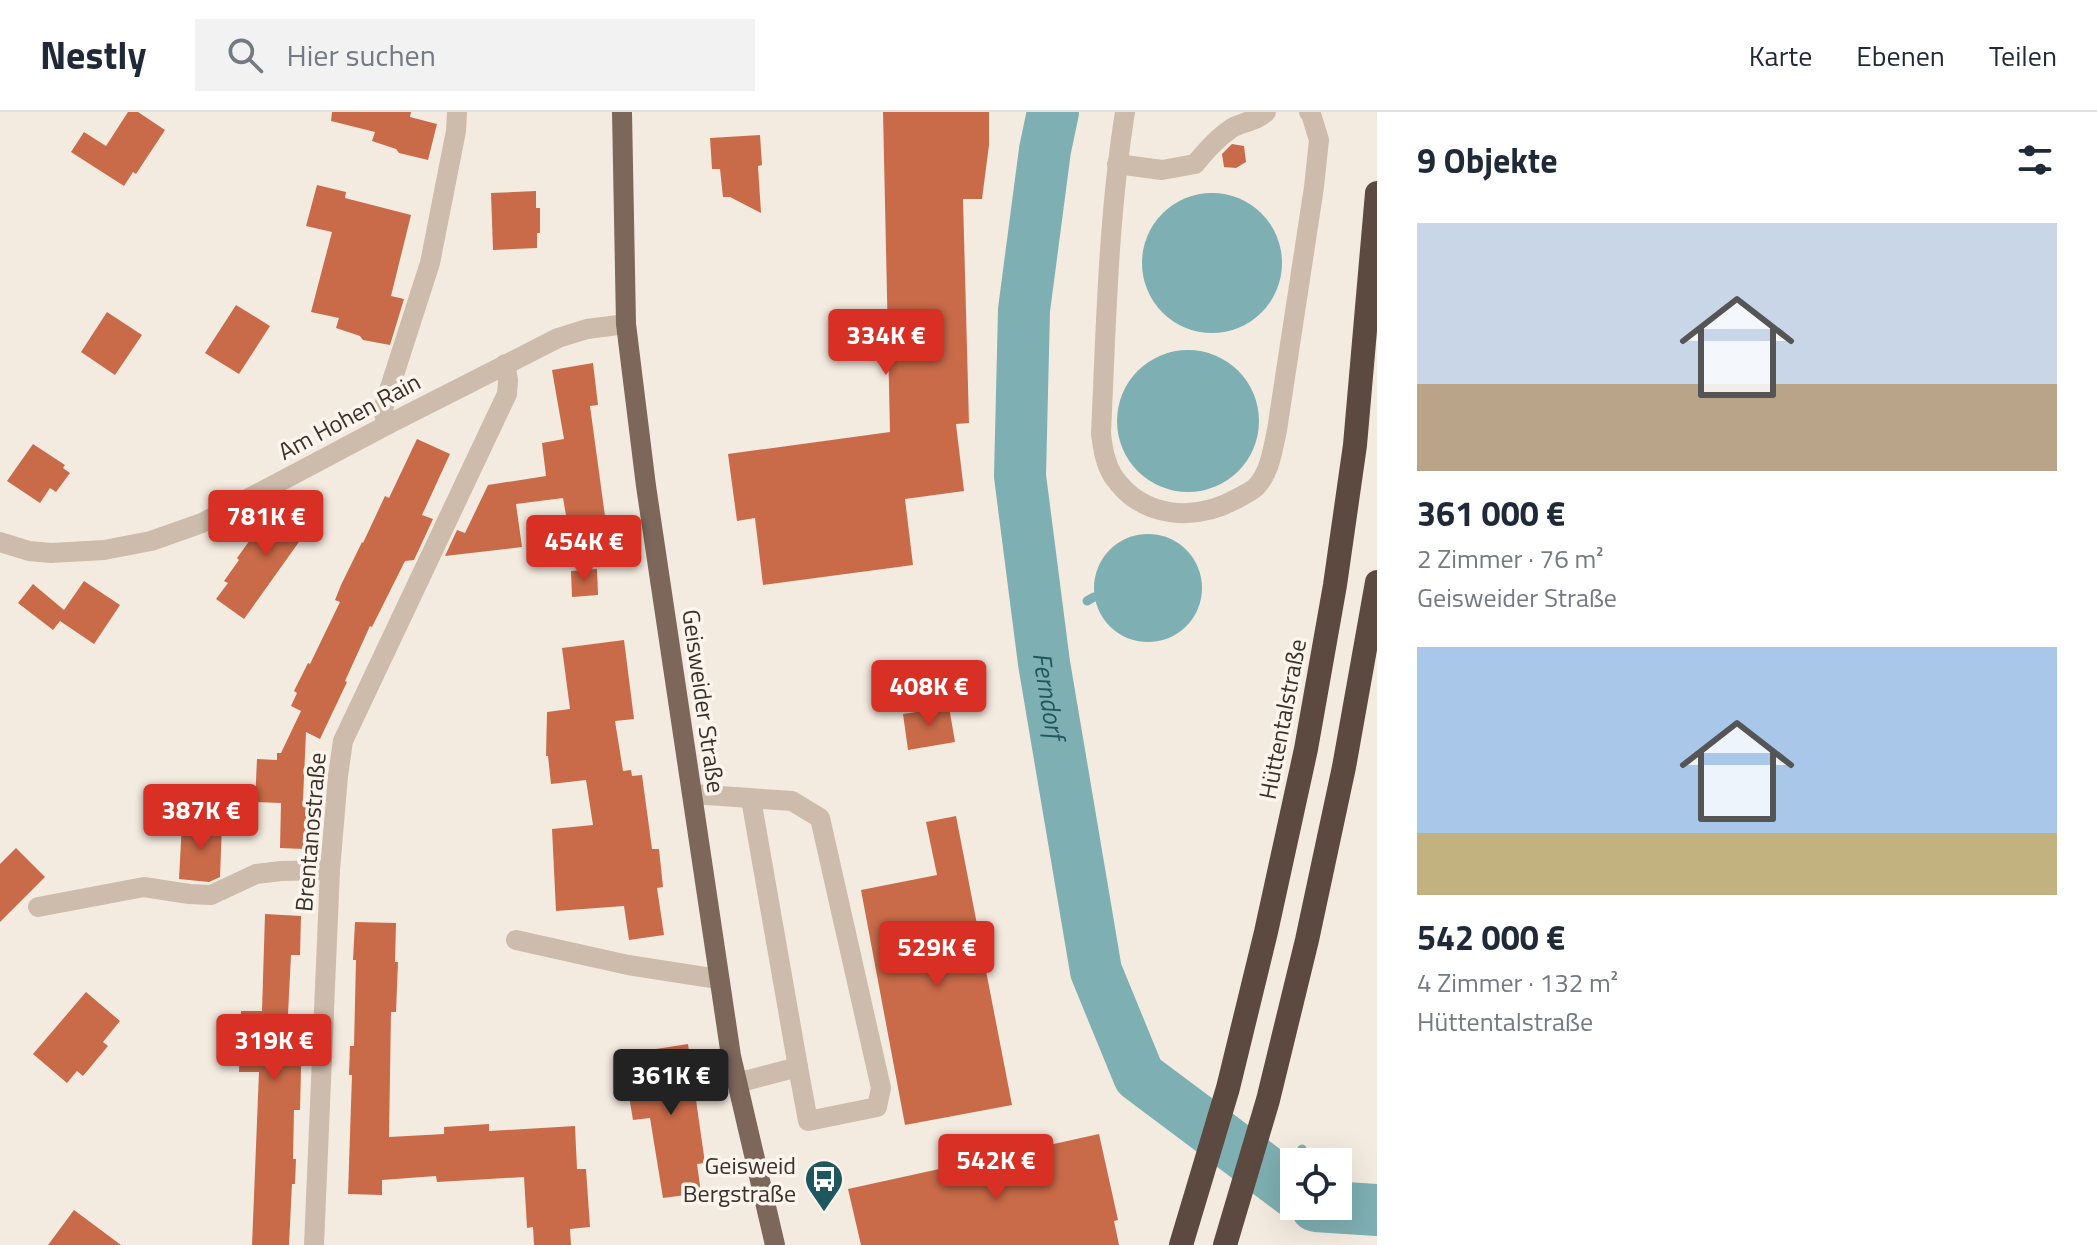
<!DOCTYPE html>
<html lang="de">
<meta charset="utf-8">
<style>
body{margin:0;font-family:"Titillium Web",sans-serif;background:#f2f2f3;color:#1f2937;height:100vh;display:flex;flex-direction:column;font-size:30px;white-space:nowrap}
*{box-sizing:border-box;margin:0}
p{font-size:26px;color:#747a83}
.icon{flex:none;width:44px;height:44px;fill:none;stroke:currentColor;stroke-width:2;stroke-linecap:round;stroke-linejoin:round}
.map{position:relative;flex:1;overflow:hidden}
.sheet{display:flex;flex-direction:column;background:#fff;width:720px}
.sheet>*{flex:none}
.controls{position:absolute;left:1280px;top:1036px;display:grid;gap:16px}
.controls a{display:grid;place-items:center;width:72px;height:72px;border-radius:0px;background:#fff;box-shadow:0 8px 32px #0002;font-size:40px}
.price{position:absolute;translate:-50% -68px;padding:0 18px;border-radius:8px;background:#d93025;color:#fff;font-size:26px;line-height:52px;filter:drop-shadow(0 2px 4px #0008)}
.price::after{content:'';position:absolute;left:50%;top:48px;width:24px;height:18px;margin-left:-12px;background:inherit;clip-path:polygon(0 0,100% 0,50% 100%)}
.price.current{background:#222;color:#fff}
ul{padding:0;list-style:none}
li{display:grid;align-content:center;gap:16px;height:424px;padding:0 40px}
li span{display:grid;place-items:center;height:248px;border-radius:0px;color:#555}
li>.icon{margin-inline-start:auto}
span .icon{width:144px;height:144px;fill:#fffc;stroke-width:1}
li b{font-size:34px}
h2{display:flex;justify-content:space-between;align-items:center;height:96px;padding:0 40px;font-size:34px}
header{display:flex;align-items:center;gap:48px;box-sizing:border-box;height:112px;padding:0 40px;background:#fff;border-bottom:2px solid #e0e1e3}
header strong{font-size:38px}
nav{display:flex;gap:44px;margin-inline-start:auto;font-size:28px}
.search{width:560px;height:72px;background:#f2f2f3;display:flex;align-items:center;gap:20px;box-sizing:border-box;padding:0 28px;border-radius:0px;color:#747a83;font-size:30px}
main{display:flex;flex:1;min-height:0}
.map>svg:first-child{display:block}
.water{fill:#7eafb2}
.lines{fill:none;stroke-linecap:round;stroke-linejoin:round}
.stream{stroke:#7eafb2;stroke-width:9}
.river{stroke:#7eafb2;stroke-width:52}
.building{fill:#c96b49}
.minor{stroke:#cdbcab;stroke-width:20}
.major{stroke:#7d675b;stroke-width:20}
.highway{stroke:#5c4a41;stroke-width:24}
.labels{text-anchor:middle;dominant-baseline:central;stroke-width:7;stroke-linejoin:round;paint-order:stroke}
.street-label{font-size:24px;fill:#3b302b;stroke:#fbf5ed}
.poi-label{font-size:24px;fill:#3b302b;stroke:#fbf5ed;text-anchor:end}
.water-label{font-size:26px;font-style:italic;fill:#1e585e;stroke:#fbf5ed}
</style>
<header>
<strong>Nestly</strong>
<div class="search"><svg class="icon" aria-label="search" viewBox="0 0 24 24"><circle cx="10" cy="10" r="6"/><path d="M15 15l6 6"/></svg>Hier suchen</div>
<nav><a>Karte</a><a>Ebenen</a><a>Teilen</a></nav>
</header>
<main>
<div class="map">
<svg width="1377" height="1133" viewBox="0 0 1377 1133">
<rect width="100%" height="100%" fill="#f4ebe0"/>
<!-- water -->
<g class="water">
<circle cx="1212" cy="151" r="70"/>
<circle cx="1188" cy="309" r="71"/>
<circle cx="1148" cy="476" r="54"/>
</g>
<g class="lines">
<!-- stream -->
<g class="stream">
<polyline points="1087,489 1094,485"/>
<polyline points="1039,515 1058,504"/>
<polyline points="1295,1050 1302,1037"/>
<polyline points="1284,1073 1294,1053"/>
</g>
<!-- river -->
<g class="river">
<path id="s1" d="M1053 0 1045 38 1024 198 1020 364 1044 551 1096 859 1139 964 1294 1080"/>
<polyline points="1316,1094 1377,1098"/>
</g>
</g>
<!-- building -->
<g class="building">
<polygon points="128,0 138,0 165,18 136,62 133,60 124,74 71,40 84,20 106,34"/>
<polygon points="332,0 411,0 410,5 437,12 428,48 399,41 396,37 372,29 375,20 331,9"/>
<polygon points="883,0 989,0 989,33 982,87 963,87 969,311 956,312 964,379 905,387 913,453 763,473 755,406 737,409 728,342 890,320"/>
<polygon points="760,23 762,53 758,54 761,101 730,85 723,85 720,57 712,57 710,26"/>
<polygon points="1232,32 1244,34 1246,50 1236,56 1224,55 1222,42"/>
<polygon points="317,73 346,80 345,86 411,103 391,184 404,187 390,233 363,228 360,224 336,216 339,206 311,200 332,120 306,114"/>
<polygon points="536,79 536,96 540,96 540,121 537,121 537,136 493,138 491,81"/>
<polygon points="236,193 270,214 239,262 205,241"/>
<polygon points="107,200 142,223 115,263 81,240"/>
<polygon points="593,251 598,293 590,294 605,404 567,409 563,386 516,392 522,435 445,444 457,418 465,421 488,373 546,364 542,331 564,327 552,258"/>
<polygon points="417,327 450,342 422,403 433,407 414,448 405,449 372,515 370,514 345,569 347,570 320,627 306,620 303,688 307,688 304,737 280,736 281,691 255,690 257,647 277,648 277,641 281,641 301,599 291,594 297,581 294,579 308,551 310,552 340,490 335,488 341,473 362,430 363,431 385,384 389,386"/>
<polygon points="33,332 65,353 63,356 70,361 56,380 50,376 40,391 7,369"/>
<polygon points="301,385 321,399 244,507 216,487 228,471 224,469 239,448 237,446 258,417 264,421 278,401 286,407"/>
<polygon points="597,457 598,483 572,485 571,459"/>
<polygon points="84,469 120,493 94,532 60,509 53,518 18,491 33,472 64,498"/>
<polygon points="624,528 634,607 615,609 623,659 631,658 632,664 642,663 652,737 659,737 663,775 657,776 664,823 629,828 624,794 556,799 552,717 593,713 586,668 551,672 548,644 546,644 547,600 570,597 562,536"/>
<polygon points="949,595 955,630 908,638 903,602"/>
<polygon points="956,704 1012,993 905,1013 861,778 937,763 926,710"/>
<polygon points="182,711 222,712 220,765 209,770 179,767"/>
<polygon points="16,736 45,765 0,810 0,752"/>
<polygon points="265,802 301,804 300,843 291,843 288,902 290,902 290,916 302,917 300,998 294,998 293,1047 296,1047 295,1072 292,1072 289,1133 252,1133 259,960 239,960 241,899 262,899"/>
<polygon points="355,810 396,811 395,850 398,850 396,900 391,900 389,1025 444,1022 444,1015 489,1012 489,1019 575,1014 577,1057 586,1057 590,1115 570,1117 571,1133 534,1133 533,1115 527,1116 524,1065 437,1070 436,1064 382,1068 382,1083 348,1082 352,963 349,963 350,934 354,934 356,848 353,848"/>
<polygon points="86,880 120,909 103,930 108,934 83,964 77,959 67,971 33,942"/>
<polygon points="688,932 705,1051 697,1052 701,1081 663,1086 650,1006 633,1008 629,984 644,982 637,940"/>
<polygon points="1099,1022 1118,1108 1114,1109 1119,1133 861,1133 848,1077"/>
<polygon points="74,1098 121,1133 48,1133"/>
</g>
<g class="lines">
<!-- minor -->
<g class="minor">
<path d="M1125 0C1108 107 1106 215 1101 322 1103 337 1105 351 1113 364 1143 408 1197 410 1240 385 1245 382 1252 379 1256 375 1270 361 1273 336 1277 318L1314 75 1319 28 1311 2 1309 0"/>
<path d="M1117 52 1162 58 1195 52C1206 39 1217 26 1232 16 1243 10 1257 9 1266 0"/>
<polyline points="387,313 383,297 430,151 456,19 457,0"/>
<polyline points="0,430 29,439 51,441 104,438 151,429 202,411 387,313 558,226 587,217 626,212"/>
<polyline points="692,682 792,689 820,706 881,976 877,995 808,1009 798,955 737,971"/>
<polyline points="751,687 798,955"/>
<polyline points="38,795 144,775 189,782 211,783 256,762 281,759 330,758"/>
<polyline points="516,828 628,853 718,867"/>
<polyline points="314,1133 330,758 338,664 343,629 507,282 508,268 505,252"/>
</g>
<!-- major -->
<polyline class="major" points="622,0 626,212 646,374 731,944 775,1133"/>
<!-- highway -->
<g class="highway">
<polyline points="1181,1133 1228,976 1266,820 1306,637 1335,473 1355,333 1377,81"/>
<polyline points="1225,1133 1268,988 1307,828 1344,655 1377,470"/>
</g>
</g>
<!-- icons -->
<defs>
<symbol id="bus-pin" viewBox="-11 -11 22 30"><path d="M0 17L-7.5 6A9.5 9.5 0 1 1 7.5 6Z" fill="#1e585e" stroke="#fbf5ed"/><path d="M-5-6H5V4H4V6H2V4H-2V6H-4V4H-5ZM-3.5-4V0h7V-4ZM-3.5 1.2v1.5H-2V1.2ZM2 1.2v1.5H3.5V1.2Z" fill="#fff"/></symbol>
</defs>
<g fill-rule="evenodd">
<use href="#bus-pin" x="802" y="1045" width="44" height="60"/>
</g>
<g class="labels">
<!-- street labels -->
<g class="street-label">
<text transform="translate(349 304) rotate(-28)">Am Hohen Rain</text>
<text transform="translate(704 589) rotate(82)">Geisweider Straße</text>
<text transform="translate(1282 607) rotate(-79)">Hüttentalstraße</text>
<text transform="translate(310 720) rotate(-85)">Brentanostraße</text>
</g>
<!-- poi labels -->
<g class="poi-label">
<text x="796" y="1053">Geisweid<tspan x="796" dy="28">Bergstraße</tspan></text>
</g>
<!-- water labels -->
<g class="water-label">
<text stroke="none"><textPath href="#s1" startOffset="588">Ferndorf</textPath></text>
</g>
</g>
</svg>
<div class="controls">
<a><svg class="icon" aria-label="locate" viewBox="0 0 24 24"><circle cx="12" cy="12" r="6"/><path d="M12 2v4M12 18v4M2 12h4M18 12h4"/></svg></a>
</div>
<b class="price" style="left:886px;top:265px">334K €</b>
<b class="price" style="left:266px;top:446px">781K €</b>
<b class="price" style="left:584px;top:471px">454K €</b>
<b class="price" style="left:929px;top:616px">408K €</b>
<b class="price" style="left:201px;top:740px">387K €</b>
<b class="price" style="left:937px;top:877px">529K €</b>
<b class="price" style="left:274px;top:970px">319K €</b>
<b class="price current" style="left:671px;top:1005px">361K €</b>
<b class="price" style="left:996px;top:1090px">542K €</b>
</div>
<section class="sheet">
<h2>9 Objekte<svg class="icon" aria-label="filters" viewBox="0 0 24 24"><path d="M4 7h16M4 17h16"/><circle cx="9" cy="7" r="2"/><circle cx="15" cy="17" r="2"/></svg></h2>
<ul>
<li><span style="background:linear-gradient(#c9d6e8 65%,#b9a48a 0)"><svg class="icon" aria-label="home" viewBox="0 0 24 24"><path d="M3 11l9-7 9 7M6 9v11h12V9"/></svg></span><div><b>361 000 €</b><p>2 Zimmer · 76 m²</p><p>Geisweider Straße</p></div></li>
<li><span style="background:linear-gradient(#a9c7e8 75%,#c2b280 0)"><svg class="icon" aria-label="home" viewBox="0 0 24 24"><path d="M3 11l9-7 9 7M6 9v11h12V9"/></svg></span><div><b>542 000 €</b><p>4 Zimmer · 132 m²</p><p>Hüttentalstraße</p></div></li>
</ul>
</section>
</main>
